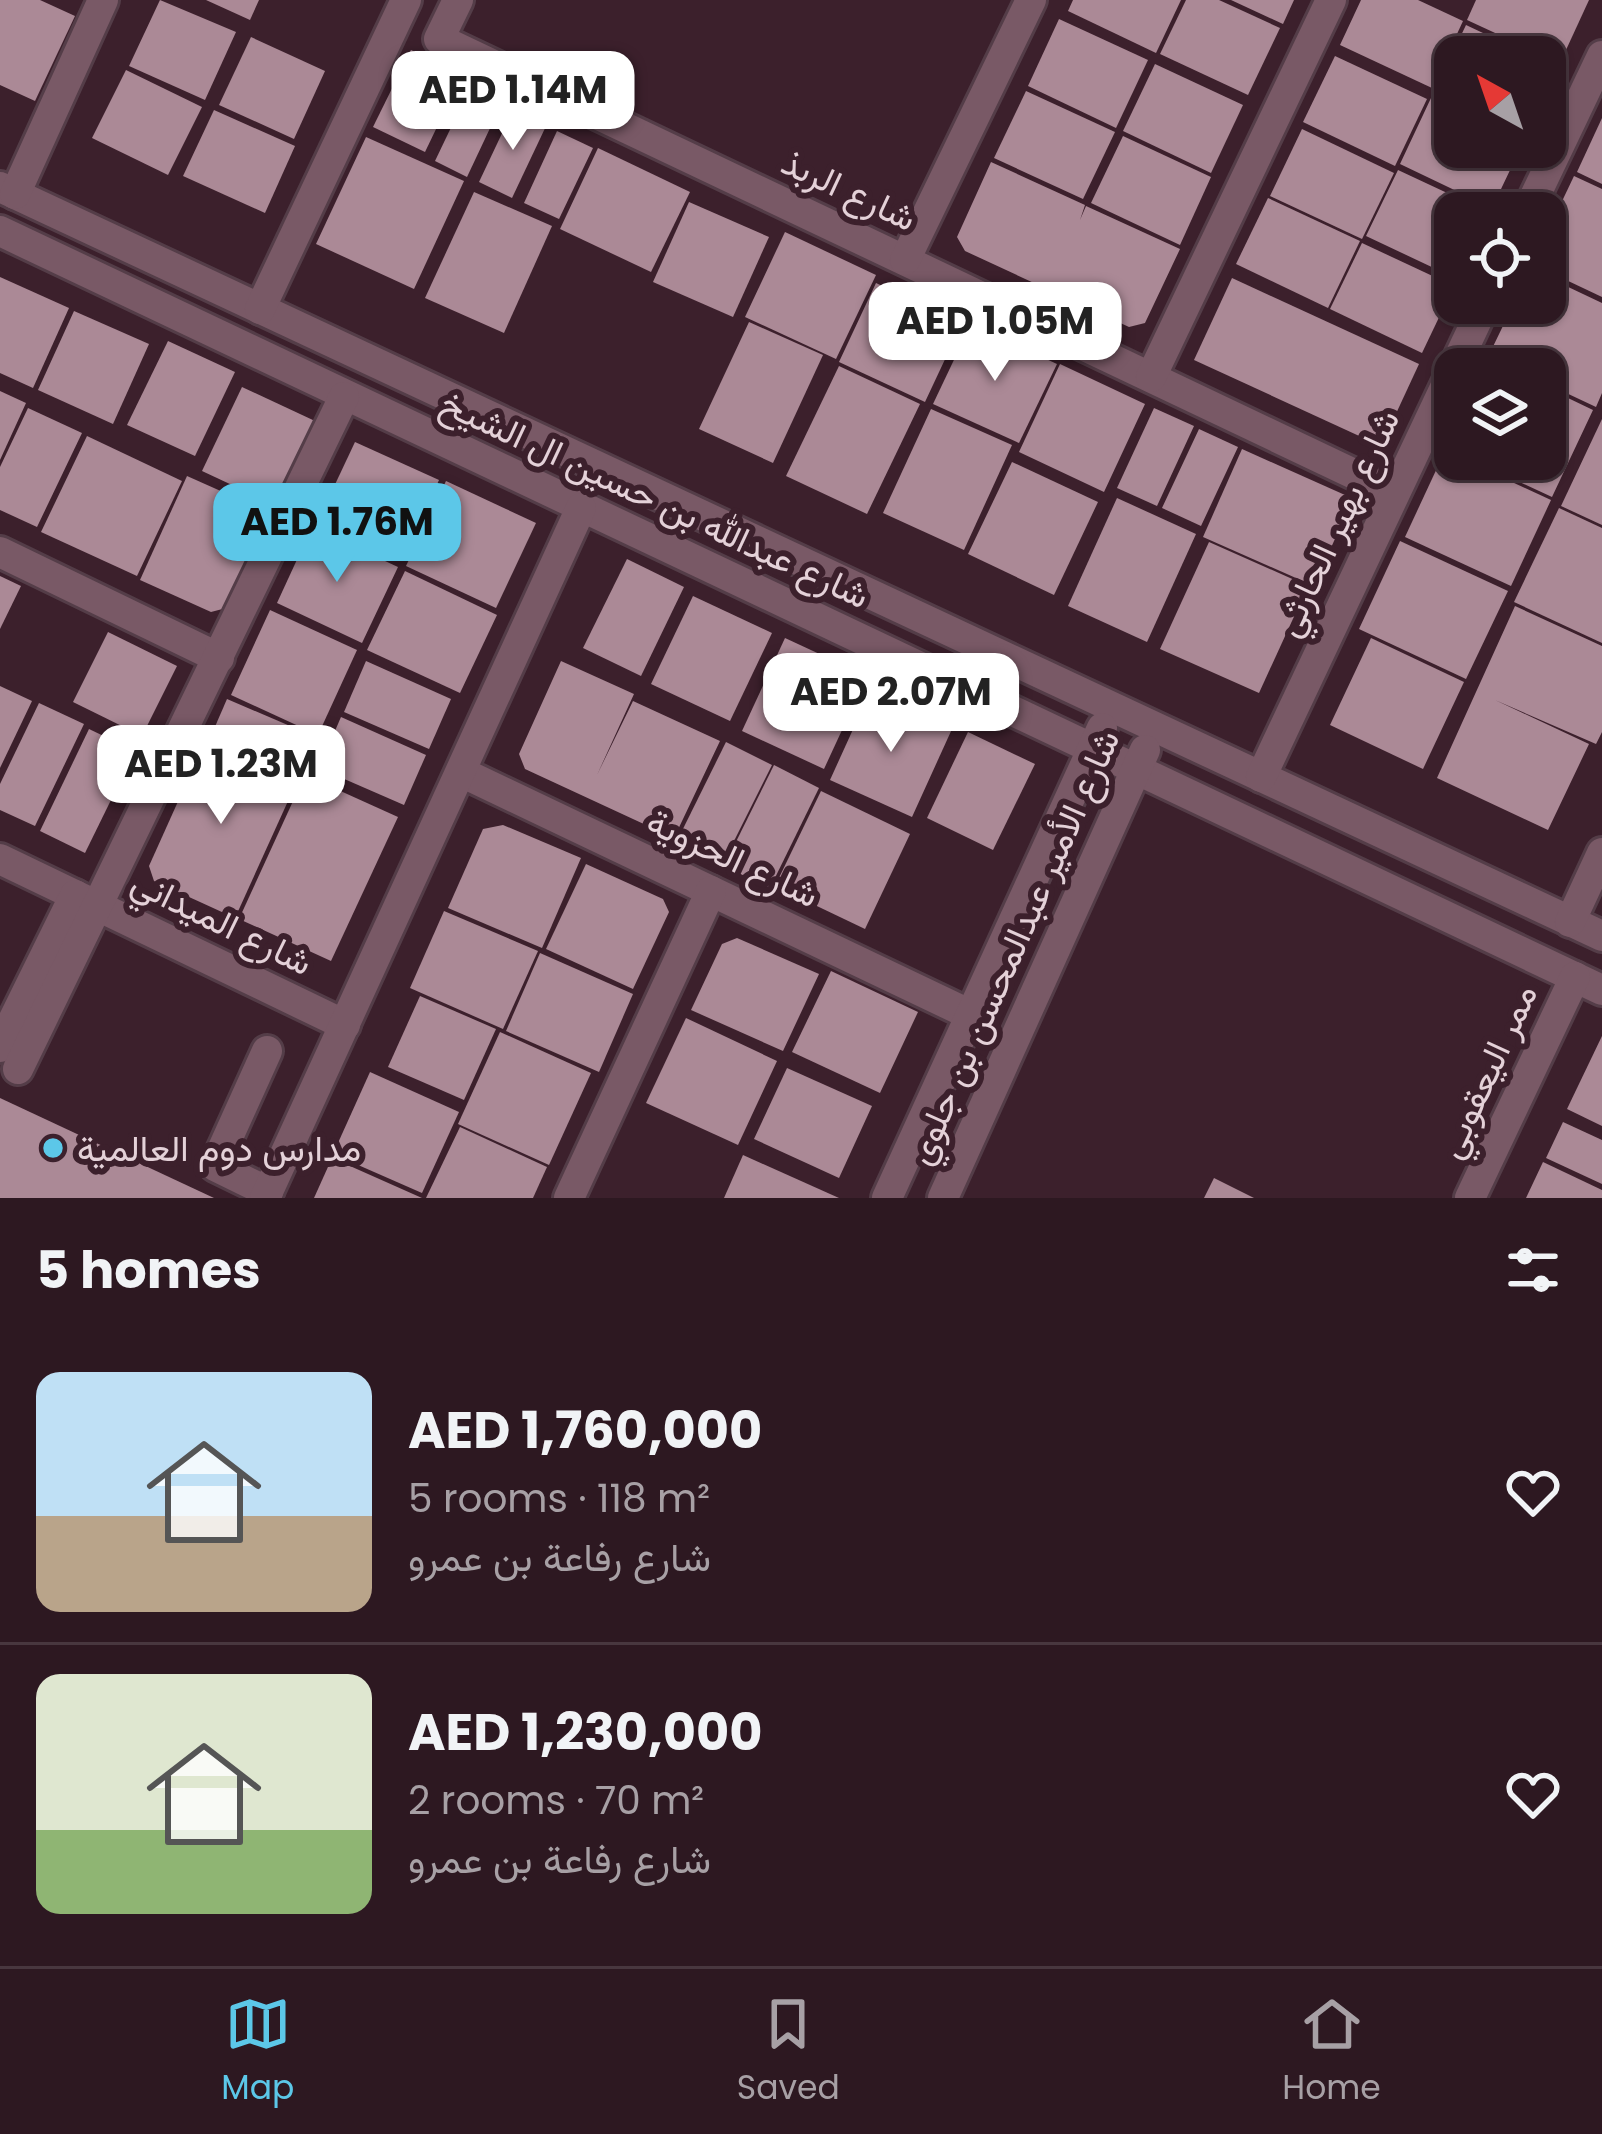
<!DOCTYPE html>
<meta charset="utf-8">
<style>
body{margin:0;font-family:Poppins,Vazirmatn,sans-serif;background:#39252e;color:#f1f3f6;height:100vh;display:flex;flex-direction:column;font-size:45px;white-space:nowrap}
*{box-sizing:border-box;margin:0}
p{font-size:39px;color:#a7a0a5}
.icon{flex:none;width:66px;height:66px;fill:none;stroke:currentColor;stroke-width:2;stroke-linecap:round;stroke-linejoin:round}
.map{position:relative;height:1198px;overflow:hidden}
.panel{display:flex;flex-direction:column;background:#2d1821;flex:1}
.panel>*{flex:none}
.needle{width:78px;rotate:320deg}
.fabs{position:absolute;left:1434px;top:36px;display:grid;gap:24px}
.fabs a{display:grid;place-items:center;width:132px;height:132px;border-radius:24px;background:#2d1821;box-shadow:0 3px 9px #0004,0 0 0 3px #48373f;font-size:60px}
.price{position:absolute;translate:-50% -102px;padding:0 27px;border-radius:24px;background:#fff;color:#222;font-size:39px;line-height:78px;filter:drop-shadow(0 3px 6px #0008)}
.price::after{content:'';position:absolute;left:50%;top:72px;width:36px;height:27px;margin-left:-18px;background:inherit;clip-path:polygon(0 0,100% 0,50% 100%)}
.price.selected{background:#5cc7e8;color:#111}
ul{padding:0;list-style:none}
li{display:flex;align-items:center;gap:36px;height:300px;padding:0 36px}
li+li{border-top:3px solid #48373f}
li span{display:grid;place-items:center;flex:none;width:336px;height:240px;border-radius:24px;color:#555}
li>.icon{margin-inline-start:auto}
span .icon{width:144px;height:144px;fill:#fffc;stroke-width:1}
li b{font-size:51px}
h2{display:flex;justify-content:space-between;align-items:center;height:144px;padding:0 36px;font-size:51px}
.menu{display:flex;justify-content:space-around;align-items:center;height:168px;border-top:3px solid #48373f;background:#2d1821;font-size:33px;color:#a7a0a5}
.menu a{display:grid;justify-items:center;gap:6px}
.menu .selected{color:#5cc7e8}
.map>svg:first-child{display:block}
.building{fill:#ab8996}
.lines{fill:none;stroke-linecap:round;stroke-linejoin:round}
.minor-casing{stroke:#543d48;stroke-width:36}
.minor{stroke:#795966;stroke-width:30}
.poi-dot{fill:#5cc7e8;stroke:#3c202c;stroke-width:4.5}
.labels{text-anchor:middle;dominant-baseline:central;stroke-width:12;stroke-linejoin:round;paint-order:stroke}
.street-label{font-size:36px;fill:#e4d1d8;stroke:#3c202c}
.poi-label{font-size:36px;fill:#e4d1d8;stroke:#3c202c;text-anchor:start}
</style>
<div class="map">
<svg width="1602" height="1198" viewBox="0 0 1602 1198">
<rect width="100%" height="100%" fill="#3c202c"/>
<!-- building -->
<g class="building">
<polygon points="0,0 40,0 75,16 35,101 0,85"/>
<polygon points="160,0 236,32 205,100 129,66"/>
<polygon points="206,0 259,0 250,20"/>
<polygon points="1073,0 1181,0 1156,53 1068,11"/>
<polygon points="1186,0 1219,0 1280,28 1248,95 1160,54"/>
<polygon points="1231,0 1294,0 1283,24"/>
<polygon points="1361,0 1418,0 1463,21 1432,88 1340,45"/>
<polygon points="1476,0 1589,0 1560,63 1467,20"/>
<polygon points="1059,19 1148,60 1116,128 1028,86"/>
<polygon points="1466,25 1534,57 1455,57 1455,101 1434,92"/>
<polygon points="251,37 325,71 294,139 219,105"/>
<polygon points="411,50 462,75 425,152 373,127"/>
<polygon points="1335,56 1427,99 1395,166 1303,122"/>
<polygon points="1155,64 1243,105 1211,173 1123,131"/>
<polygon points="126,70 202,107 168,175 92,138"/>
<polygon points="1026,91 1115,132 1083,199 994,158"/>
<polygon points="468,92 500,107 467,177 435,161"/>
<polygon points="1431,98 1455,109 1455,147 1521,147 1492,208 1400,164"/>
<polygon points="514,108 547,124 512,198 479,182"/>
<polygon points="214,110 295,146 265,213 183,176"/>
<polygon points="1602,118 1602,184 1577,172"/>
<polygon points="1302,129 1394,173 1362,239 1270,196"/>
<polygon points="557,131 593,148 559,219 524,203"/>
<polygon points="1123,136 1211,177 1180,245 1091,203"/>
<polygon points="366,137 464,181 414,289 316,244"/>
<polygon points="598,148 690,192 651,272 560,229"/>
<polygon points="991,162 1085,205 1080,220 1086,206 1180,249 1145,323 1129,327 965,251 957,237"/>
<polygon points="1398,170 1490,213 1455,213 1455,278 1366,236"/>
<polygon points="1574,176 1602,189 1602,297 1545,270 1545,237"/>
<polygon points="474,192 552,226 504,333 425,298"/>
<polygon points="1268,198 1360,241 1328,308 1236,264"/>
<polygon points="689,202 769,237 733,317 653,282"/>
<polygon points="785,232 876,275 836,359 745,317"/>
<polygon points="1362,243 1454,286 1422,353 1330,309"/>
<polygon points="1545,276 1602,303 1602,393 1596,407 1545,383 1545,369 1514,369 1488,357 1514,303 1545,303"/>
<polygon points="0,277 69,308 33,388 0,373"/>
<polygon points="1232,278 1419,364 1381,446 1194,360"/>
<polygon points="876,283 962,323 925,402 839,362"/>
<polygon points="74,311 149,344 113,424 38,390"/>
<polygon points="749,322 823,355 773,463 699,429"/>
<polygon points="971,324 1057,364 1019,443 933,404"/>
<polygon points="168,341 235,372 195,456 127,425"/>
<polygon points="1060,364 1145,404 1104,492 1019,452"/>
<polygon points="839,366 920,404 867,514 786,476"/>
<polygon points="242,387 315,421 275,505 202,471"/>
<polygon points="1545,387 1593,410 1552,497 1470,459 1545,459"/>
<polygon points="0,391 26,403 0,460"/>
<polygon points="28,408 82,433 37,527 0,510 0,467"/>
<polygon points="1154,408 1194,426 1157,506 1117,488"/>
<polygon points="931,409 1012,445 964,550 883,513"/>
<polygon points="1602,419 1602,525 1561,506"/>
<polygon points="1199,429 1238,447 1201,526 1162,508"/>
<polygon points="87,436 182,481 137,576 41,532"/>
<polygon points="355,442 439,480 407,549 323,510"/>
<polygon points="1242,449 1345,495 1350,505 1314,586 1203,537"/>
<polygon points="1445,451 1551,500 1511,586 1405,537"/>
<polygon points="1012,462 1098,502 1054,595 968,554"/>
<polygon points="187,476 272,514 230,607 211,612 140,580"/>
<polygon points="446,481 536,523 496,608 406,566"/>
<polygon points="1117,498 1196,534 1147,642 1068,606"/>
<polygon points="1559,508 1602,528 1602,643 1514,602"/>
<polygon points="312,527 398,567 362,643 277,603"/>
<polygon points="1400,541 1508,591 1466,679 1359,629"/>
<polygon points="1209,542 1308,586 1259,693 1160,649"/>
<polygon points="627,559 684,587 641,676 583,648"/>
<polygon points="405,571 497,615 460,693 367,650"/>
<polygon points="0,576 21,586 0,629"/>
<polygon points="693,596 772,633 730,721 651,684"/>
<polygon points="1515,606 1602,646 1602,732 1596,744 1495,700 1589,744 1548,830 1437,778"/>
<polygon points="270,610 357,650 318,735 231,695"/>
<polygon points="108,632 177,666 142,736 73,702"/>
<polygon points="785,638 867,676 824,769 742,731"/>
<polygon points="1371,638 1464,682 1423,769 1330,725"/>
<polygon points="366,661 451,699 429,749 344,712"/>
<polygon points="561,661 634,694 597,775 633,701 720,741 674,838 525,769 519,754"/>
<polygon points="0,686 32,701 0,768"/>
<polygon points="870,692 952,729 912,817 830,780"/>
<polygon points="227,699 318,738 304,769 214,729"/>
<polygon points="39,703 84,724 35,826 0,810 0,784"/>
<polygon points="341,717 426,755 404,805 319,768"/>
<polygon points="89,729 135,751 85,853 40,831"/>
<polygon points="968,732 1035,764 993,850 927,818"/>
<polygon points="207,737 298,779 235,918 154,881 149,866"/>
<polygon points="726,742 772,765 722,865 676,843"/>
<polygon points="774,765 819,788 770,888 724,866"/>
<polygon points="305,775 398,817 331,961 239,919"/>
<polygon points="821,791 910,834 865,929 775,886"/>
<polygon points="503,825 581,858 542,948 448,908 483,829"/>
<polygon points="586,864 663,899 669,912 633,989 546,949"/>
<polygon points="444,911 538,951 503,1029 410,988"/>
<polygon points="737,938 819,974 783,1051 691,1010 722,944"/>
<polygon points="540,953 633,994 599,1072 506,1031"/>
<polygon points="831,971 918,1012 880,1093 792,1052"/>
<polygon points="420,996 496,1029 464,1100 388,1067"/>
<polygon points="686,1018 777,1061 738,1145 646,1103"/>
<polygon points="500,1032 591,1073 549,1165 458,1124"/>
<polygon points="1602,1036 1602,1126 1567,1109"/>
<polygon points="787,1068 872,1106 839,1178 754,1139"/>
<polygon points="370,1072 459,1112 422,1193 333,1154"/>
<polygon points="0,1098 214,1198 0,1198"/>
<polygon points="1563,1122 1602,1140 1602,1184 1546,1158"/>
<polygon points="460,1127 547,1167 533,1198 426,1198"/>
<polygon points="743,1155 839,1198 724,1198"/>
<polygon points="332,1158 422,1198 314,1198"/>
<polygon points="1543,1162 1602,1190 1602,1198 1526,1198"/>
<polygon points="1214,1178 1254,1198 1204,1198"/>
</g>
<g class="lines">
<defs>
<g id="minor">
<polyline points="458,0 439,39 1394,493"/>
<polyline points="0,187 1602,936"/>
<polyline points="15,194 103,0"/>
<polyline points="1527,213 1602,56"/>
<polyline points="0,231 1602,990"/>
<polyline points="905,260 1031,0"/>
<polyline points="260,309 406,0"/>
<polyline points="1151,377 1331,0"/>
<polyline points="0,552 219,658"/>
<polyline points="461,772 971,1015"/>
<polyline points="1261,777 1485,303"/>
<polyline points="0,859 345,1025"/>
<polyline points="1570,922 1602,853"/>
<polyline points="0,1047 75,895"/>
<polyline points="267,1051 215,1166 268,1192"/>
<polyline points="18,1069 344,397"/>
<polyline points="265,1198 581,508"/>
<polyline points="569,1198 711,891"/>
<polyline points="887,1198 1102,728"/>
<polyline points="943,1198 1145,750"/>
<polyline points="1470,1198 1575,977"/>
</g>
</defs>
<!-- minor casing -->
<use href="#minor" class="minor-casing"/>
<!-- minor -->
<use href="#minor" class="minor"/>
</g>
<!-- markers -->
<circle class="poi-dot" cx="53" cy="1148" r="12"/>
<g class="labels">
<!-- street labels -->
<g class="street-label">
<text transform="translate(849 190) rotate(25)">شارع الربذ</text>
<text transform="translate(655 499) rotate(25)">شارع عبدالله بن حسين ال الشيخ</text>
<text transform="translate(1337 523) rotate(-65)">شارع بهير الحارثي</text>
<text transform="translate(733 858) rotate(25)">شارع الحزوية</text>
<text transform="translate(222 922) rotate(26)">شارع الميداني</text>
<text transform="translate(1013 947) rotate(-66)">شارع الأمير عبدالمحسن بن جلوي</text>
<text transform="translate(1487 1071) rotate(-65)">ممر اليعقوبي</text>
</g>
<!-- poi labels -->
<g class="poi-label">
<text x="77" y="1148">مدارس دوم العالمية</text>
</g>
</g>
</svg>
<div class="fabs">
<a><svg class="needle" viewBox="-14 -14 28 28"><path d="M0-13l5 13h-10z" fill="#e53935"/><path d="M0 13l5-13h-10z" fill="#a7a0a5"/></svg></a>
<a><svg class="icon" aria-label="locate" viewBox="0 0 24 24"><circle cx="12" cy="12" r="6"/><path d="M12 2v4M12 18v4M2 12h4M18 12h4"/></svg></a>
<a><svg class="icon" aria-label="layers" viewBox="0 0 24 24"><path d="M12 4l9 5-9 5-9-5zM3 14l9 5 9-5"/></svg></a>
</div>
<b class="price" style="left:513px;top:153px">AED 1.14M</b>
<b class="price" style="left:995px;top:384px">AED 1.05M</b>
<b class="price selected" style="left:337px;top:585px">AED 1.76M</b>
<b class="price" style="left:891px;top:755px">AED 2.07M</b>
<b class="price" style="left:221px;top:827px">AED 1.23M</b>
</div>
<section class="panel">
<h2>5 homes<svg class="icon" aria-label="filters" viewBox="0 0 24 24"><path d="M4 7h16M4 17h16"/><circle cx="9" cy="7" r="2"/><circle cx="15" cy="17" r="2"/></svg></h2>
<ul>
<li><span style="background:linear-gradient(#bfe0f5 60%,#b9a48a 0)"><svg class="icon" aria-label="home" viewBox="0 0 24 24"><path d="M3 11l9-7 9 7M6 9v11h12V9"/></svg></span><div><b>AED 1,760,000</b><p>5 rooms · 118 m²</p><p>شارع رفاعة بن عمرو</p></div><svg class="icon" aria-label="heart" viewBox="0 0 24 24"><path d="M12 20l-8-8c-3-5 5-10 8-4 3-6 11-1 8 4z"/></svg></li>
<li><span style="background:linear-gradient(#dfe7d0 65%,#8fb573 0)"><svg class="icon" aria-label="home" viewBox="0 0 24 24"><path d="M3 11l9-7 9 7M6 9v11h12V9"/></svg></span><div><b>AED 1,230,000</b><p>2 rooms · 70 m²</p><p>شارع رفاعة بن عمرو</p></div><svg class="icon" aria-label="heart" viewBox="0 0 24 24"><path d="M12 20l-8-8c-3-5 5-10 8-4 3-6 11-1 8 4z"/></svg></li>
</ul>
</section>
<nav class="menu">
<a class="selected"><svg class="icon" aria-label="map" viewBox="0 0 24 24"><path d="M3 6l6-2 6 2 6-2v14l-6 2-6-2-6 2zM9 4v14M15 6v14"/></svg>Map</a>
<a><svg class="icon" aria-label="saved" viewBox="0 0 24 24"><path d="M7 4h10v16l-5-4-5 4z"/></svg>Saved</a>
<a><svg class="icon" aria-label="home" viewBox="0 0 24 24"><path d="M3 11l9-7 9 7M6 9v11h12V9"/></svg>Home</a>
</nav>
